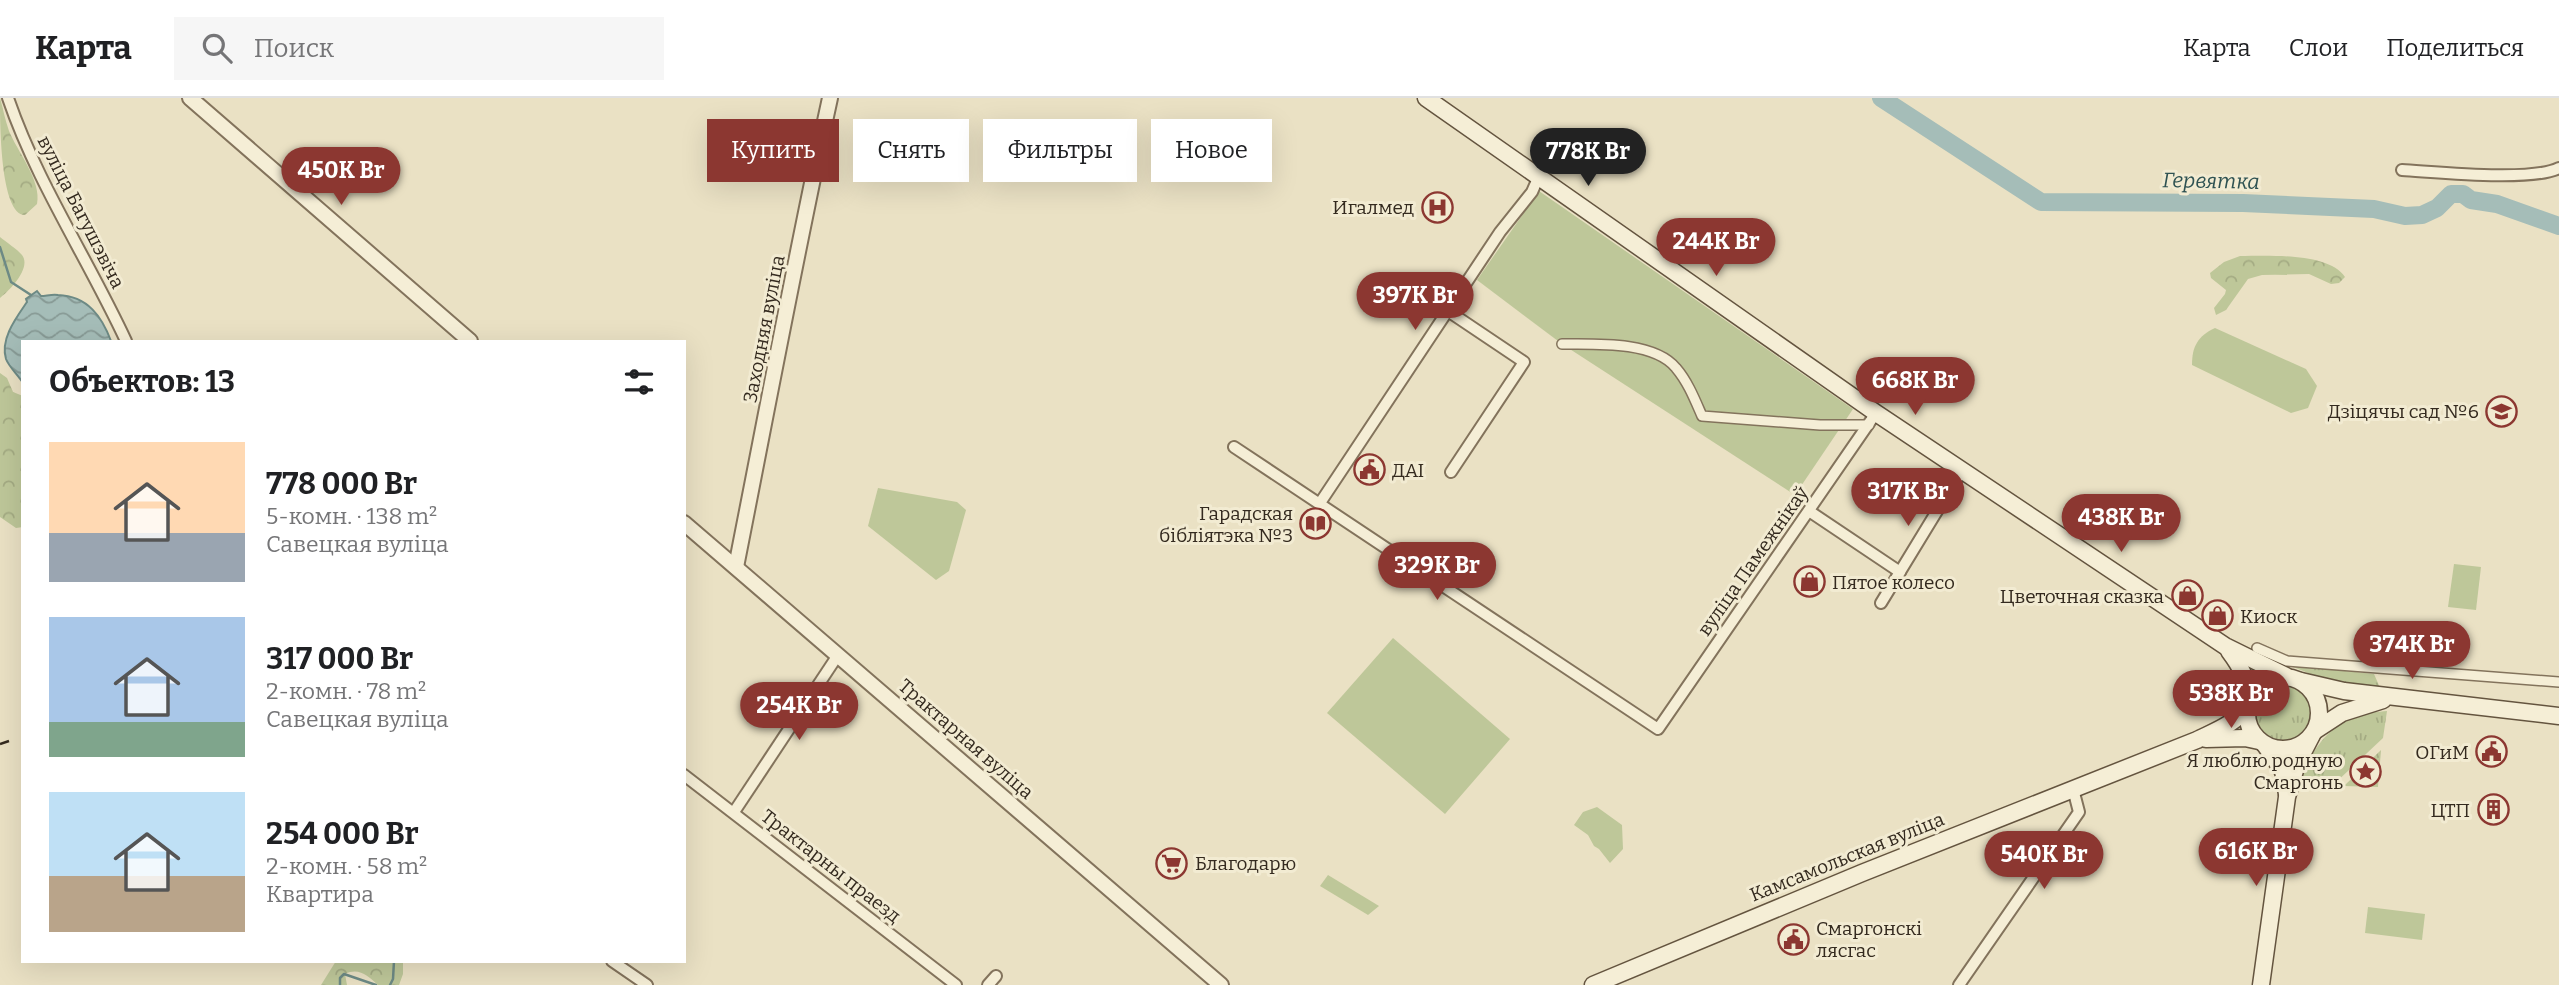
<!DOCTYPE html>
<html lang="ru">
<meta charset="utf-8">
<style>
body{margin:0;font-family:Bitter,serif;background:#f6f6f6;color:#202124;height:100vh;display:flex;flex-direction:column;font-size:26px;white-space:nowrap}
*{box-sizing:border-box;margin:0}
p{font-size:23px;color:#757577}
.icon{flex:none;width:38px;height:38px;fill:none;stroke:currentColor;stroke-width:2;stroke-linecap:round;stroke-linejoin:round}
.map{position:relative;flex:1;overflow:hidden}
.side{position:absolute;left:21px;top:242px;width:665px;height:623px;display:flex;flex-direction:column;background:#fff;border-radius:0px;box-shadow:0 7px 28px #0002}
.side>*{flex:none}
.banner{position:absolute;left:707px;top:21px;width:665px;height:63px;display:flex;gap:14px}
.price{position:absolute;translate:-50% -60px;padding:0 16px;border-radius:24px;background:#8c3731;color:#fff;font-size:23px;line-height:46px;filter:drop-shadow(0 2px 4px #0008)}
.price::after{content:'';position:absolute;left:50%;top:42px;width:21px;height:16px;margin-left:-10px;background:inherit;clip-path:polygon(0 0,100% 0,50% 100%)}
.price.current{background:#222;color:#fff}
ul{padding:0;list-style:none}
li{display:flex;align-items:center;gap:21px;height:175px;padding:0 28px}
li span{display:grid;place-items:center;flex:none;width:196px;height:140px;border-radius:0px;color:#555}
li>.icon{margin-inline-start:auto}
span .icon{width:84px;height:84px;fill:#fffc;stroke-width:1}
li b{font-size:30px}
h2{display:flex;justify-content:space-between;align-items:center;height:84px;padding:0 28px;font-size:30px}
.chip{padding:0 24px;border-radius:0px;background:#fff;box-shadow:0 7px 28px #0002;font-size:24px;line-height:63px}
.chip.current{background:#8c3731;color:#fff}
header{display:flex;align-items:center;gap:42px;box-sizing:border-box;height:98px;padding:0 35px;background:#fff;border-bottom:2px solid #e0e0e0}
header strong{font-size:33px}
nav{display:flex;gap:38px;margin-inline-start:auto;font-size:24px}
.search{width:490px;height:63px;background:#f6f6f6;display:flex;align-items:center;gap:18px;box-sizing:border-box;padding:0 24px;border-radius:0px;color:#757577;font-size:26px}
.map>svg:first-child{display:block}
.grass{fill:url(#grass-tufts)}
.forest{fill:url(#forest-crowns)}
.park{fill:#bec799}
.water{fill:url(#water-waves);stroke:#6d8a85;stroke-width:2}
.lines{fill:none;stroke-linecap:round;stroke-linejoin:round}
.stream{stroke:#6d8a85;stroke-width:2.5}
.river{stroke:#a5bdb8;stroke-width:18}
.pedestrian-casing{stroke:#83735c;stroke-width:12}
.minor-casing{stroke:#83735c;stroke-width:14}
.tertiary-casing{stroke:#83735c;stroke-width:18}
.secondary-casing{stroke:#64543f;stroke-width:19}
.pedestrian{stroke:#f5eed6;stroke-width:9}
.minor{stroke:#f5eed6;stroke-width:10}
.tertiary{stroke:#f5eed6;stroke-width:14}
.secondary{stroke:#f5eed6;stroke-width:16}
.rail{stroke:#342a1f;stroke-width:2.5;stroke-dasharray:12 12;stroke-linecap:butt}
.labels{text-anchor:middle;dominant-baseline:central;stroke-width:6;stroke-linejoin:round;paint-order:stroke}
.poi-label{font-size:19px;fill:#342a1f;stroke:#f2ebd2;text-anchor:end}
.street-label{font-size:19px;fill:#342a1f;stroke:#f2ebd2}
.water-label{font-size:21px;font-style:italic;fill:#2f5252;stroke:#f2ebd2}
</style>
<header>
<strong>Карта</strong>
<div class="search"><svg class="icon" aria-label="search" viewBox="0 0 24 24"><circle cx="10" cy="10" r="6"/><path d="M15 15l6 6"/></svg>Поиск</div>
<nav><a>Карта</a><a>Слои</a><a>Поделиться</a></nav>
</header>
<div class="map">
<svg width="2559" height="887" viewBox="0 0 2559 887">
<defs>
<pattern id="grass-tufts" width="24" height="20" patternUnits="userSpaceOnUse" patternTransform="scale(1.75)"><rect width="24" height="20" fill="#bec799"/><path d="M3 7l-1-3M5 7V3M7 7l1-3M15 17l-1-3M17 17v-4M19 17l1-3" fill="none" stroke="#a4ab83"/></pattern>
<pattern id="forest-crowns" width="20" height="18" patternUnits="userSpaceOnUse" patternTransform="scale(1.75)"><rect width="20" height="18" fill="#bec799"/><path d="M2 6a3 3 0 1 1 6 0M12 15a3 3 0 1 1 6 0" fill="none" stroke="#a4ab83"/></pattern>
<pattern id="water-waves" width="16" height="10" patternUnits="userSpaceOnUse" patternTransform="scale(1.75)"><rect width="16" height="10" fill="#a5bdb8"/><path d="M0 5q4-4 8 0t8 0" fill="none" stroke="#879a95"/></pattern>
</defs>
<rect width="100%" height="100%" fill="#eae1c4"/>
<!-- grass -->
<g class="grass">
<polygon points="2288,567 2374,576 2381,592 2331,584"/>
<circle cx="2284" cy="615" r="28"/>
<path d="M2387 613 2383 640 2332 688 2300 686C2308 656 2328 627 2359 617 2368 614 2378 614 2387 613Z"/>
<polygon points="2381,652 2378,689 2344,688"/>
</g>
<!-- forest -->
<g class="forest">
<path d="M0 0C3 10 5 22 9 33 17 53 42 83 37 106L25 117C0 117 0 24 0 0Z"/>
<path d="M0 139C6 144 17 151 22 157 32 170 9 193 0 200Z"/>
<path d="M2240 158C2266 158 2329 154 2345 179L2339 185 2331 186 2309 176 2262 177 2248 181 2226 212 2216 217 2214 210 2225 196 2226 192 2211 180 2210 175 2224 164Z"/>
<polygon points="0,275 7,280 13,294 23,298 23,429 16,430 0,419"/>
<path d="M336 863H403V876L399 887H378C368 878 359 869 345 876L347 887H321Z"/>
</g>
<!-- park -->
<g class="park">
<polygon points="1539,93 1853,311 1795,397 1562,246 1477,182"/>
<path d="M2215 230 2306 271 2317 288 2308 310 2291 315 2192 267C2192 248 2198 238 2215 230Z"/>
<polygon points="878,390 957,404 966,412 949,473 936,482 868,428"/>
<polygon points="2454,466 2481,469 2476,512 2448,509"/>
<polygon points="1393,540 1510,641 1445,716 1327,615"/>
<polygon points="1597,709 1622,727 1623,751 1610,765 1599,751 1594,748 1588,737 1574,727 1583,714"/>
<polygon points="1328,777 1379,808 1368,817 1320,788"/>
<polygon points="2368,809 2425,816 2422,842 2365,835"/>
</g>
<!-- water -->
<path class="water" d="M37 193 41 198C46 198 52 196 58 197 88 198 102 219 111 243H23V285C18 277 9 269 6 261 0 241 16 220 27 204L26 201Z"/>
<g class="lines">
<!-- stream -->
<g class="stream">
<polyline points="0,149 11,184 31,197"/>
<polyline points="340,887 340,880 344,876 376,887"/>
<polyline points="390,887 393,881 394,863"/>
</g>
<!-- river -->
<polyline class="river" points="1881,0 2041,104 2243,105 2374,111 2405,118 2422,117 2437,110 2451,96 2463,96 2471,102 2497,106 2559,128"/>
<defs>
<g id="pedestrian">
<path d="M1562 246C1595 246 1654 243 1676 270 1688 284 1695 302 1702 318L1820 327H1869"/>
<polyline points="2257,550 2287,563 2559,584"/>
</g>
<g id="minor">
<path d="M8 0C37 85 88 161 126 243"/>
<path d="M2402 72C2437 74 2531 84 2559 70"/>
<polyline points="1448,213 1524,264 1451,374"/>
<polyline points="1234,349 1658,631 1876,315"/>
<polyline points="1320,405 1500,134 1532,94 1539,78"/>
<polyline points="1809,413 1900,474"/>
<polyline points="1881,505 1962,372"/>
<polyline points="684,677 956,887"/>
<polyline points="734,714 838,557"/>
<polyline points="612,863 647,887"/>
<polyline points="988,887 996,878"/>
<polyline points="1959,887 2079,714 2073,691"/>
</g>
<g id="tertiary">
<polyline points="190,0 470,243"/>
<polyline points="684,425 1221,887"/>
<path d="M736 469C767 312 796 156 830 0"/>
</g>
<g id="secondary">
<polyline points="1426,0 1876,315 2225,548 2286,578"/>
<path d="M2229 553C2241 569 2248 582 2249 602"/>
<circle cx="2283" cy="615" r="36"/>
<polyline points="2301,583 2344,593 2559,618"/>
<polyline points="2316,632 2342,615 2383,602"/>
<polyline points="2206,641 2245,640 2259,643"/>
<polyline points="2265,647 2283,673 2287,696"/>
<path d="M1593 887 1862 775 2197 642C2215 633 2236 626 2247 608"/>
<polyline points="2261,887 2287,699 2297,666 2312,637"/>
</g>
</defs>
<!-- pedestrian casing -->
<use href="#pedestrian" class="pedestrian-casing"/>
<!-- minor casing -->
<use href="#minor" class="minor-casing"/>
<!-- tertiary casing -->
<use href="#tertiary" class="tertiary-casing"/>
<!-- secondary casing -->
<use href="#secondary" class="secondary-casing"/>
<!-- pedestrian -->
<use href="#pedestrian" class="pedestrian"/>
<!-- minor -->
<use href="#minor" class="minor"/>
<!-- tertiary -->
<use href="#tertiary" class="tertiary"/>
<!-- secondary -->
<use href="#secondary" class="secondary"/>
<!-- rail -->
<polyline class="rail" points="0,646 9,643"/>
</g>
<!-- icons -->
<defs>
<symbol id="hospital-ring" viewBox="-11 -11 22 22"><circle r="9.5" fill="#f2ebd2" stroke="#8c3731" stroke-width="1.5"/><path d="M-5-5h3v3.5h4V-5h3V5h-3V1.5h-4V5h-3Z" fill="#8c3731"/></symbol>
<symbol id="school-ring" viewBox="-11 -11 22 22"><circle r="9.5" fill="#f2ebd2" stroke="#8c3731" stroke-width="1.5"/><path d="M0-5L7-2L0 1L-7-2ZM-4 1L0 2.5L4 1V4Q0 6-4 4Z" fill="#8c3731"/></symbol>
<symbol id="civic-ring" viewBox="-11 -11 22 22"><circle r="9.5" fill="#f2ebd2" stroke="#8c3731" stroke-width="1.5"/><path d="M-.6-6.5H3V-4.5H.6V-3L4-1V1h2V6H-6V1h2V-1L-.6-3ZM-1.2 2.5V6h2.4V2.5Z" fill="#8c3731"/></symbol>
<symbol id="library-ring" viewBox="-11 -11 22 22"><circle r="9.5" fill="#f2ebd2" stroke="#8c3731" stroke-width="1.5"/><path d="M-6-4Q-3-5.5-.7-3.5V5Q-3 3-6 4ZM6-4Q3-5.5 .7-3.5V5Q3 3 6 4Z" fill="#8c3731"/></symbol>
<symbol id="shop-ring" viewBox="-11 -11 22 22"><circle r="9.5" fill="#f2ebd2" stroke="#8c3731" stroke-width="1.5"/><path d="M-5-2.5h2.3a2.7 3.5 0 0 1 5.4 0H5L5.5 6h-11ZM-1.5-2.5h3a1.5 2.3 0 0 0-3 0Z" fill="#8c3731"/></symbol>
<symbol id="sight-ring" viewBox="-11 -11 22 22"><circle r="9.5" fill="#f2ebd2" stroke="#8c3731" stroke-width="1.5"/><path d="M0-6L1.8-2.2L6-1.7L2.9 1.2L3.7 5.4L0 3.3L-3.7 5.4L-2.9 1.2L-6-1.7L-1.8-2.2Z" fill="#8c3731"/></symbol>
<symbol id="building-ring" viewBox="-11 -11 22 22"><circle r="9.5" fill="#f2ebd2" stroke="#8c3731" stroke-width="1.5"/><path d="M-4-6H4V6H1V3H-1V6H-4ZM-2.5-4.3h1.7v1.8h-1.7ZM.8-4.3h1.7v1.8H.8ZM-2.5-1h1.7V.8h-1.7ZM.8-1h1.7V.8H.8Z" fill="#8c3731"/></symbol>
<symbol id="supermarket-ring" viewBox="-11 -11 22 22"><circle r="9.5" fill="#f2ebd2" stroke="#8c3731" stroke-width="1.5"/><path d="M-6-5.5h2.5l.6 2H6L4.5 2H-2.5L-4.4-4H-6ZM-1.5 3.2a1.3 1.3 0 1 0 .1 0ZM3 3.2a1.3 1.3 0 1 0 .1 0Z" fill="#8c3731"/></symbol>
</defs>
<g fill-rule="evenodd">
<use href="#hospital-ring" x="1420" y="92" width="35" height="35"/>
<use href="#school-ring" x="2484" y="296" width="35" height="35"/>
<use href="#civic-ring" x="1352" y="354" width="35" height="35"/>
<use href="#library-ring" x="1298" y="408" width="35" height="35"/>
<use href="#shop-ring" x="1792" y="466" width="35" height="35"/>
<use href="#shop-ring" x="2170" y="480" width="35" height="35"/>
<use href="#shop-ring" x="2200" y="500" width="35" height="35"/>
<use href="#civic-ring" x="2474" y="636" width="35" height="35"/>
<use href="#sight-ring" x="2348" y="656" width="35" height="35"/>
<use href="#building-ring" x="2476" y="694" width="35" height="35"/>
<use href="#supermarket-ring" x="1154" y="748" width="35" height="35"/>
<use href="#civic-ring" x="1776" y="824" width="35" height="35"/>
</g>
<g class="labels">
<!-- poi labels -->
<g class="poi-label">
<text x="1414" y="109">Игалмед</text>
<text x="2479" y="313">Дзіцячы сад №6</text>
<text x="1392" y="372" text-anchor="start">ДАІ</text>
<text x="1293" y="415">Гарадская<tspan x="1293" dy="22">бібліятэка №3</tspan></text>
<text x="1832" y="484" text-anchor="start">Пятое колесо</text>
<text x="2164" y="498">Цветочная сказка</text>
<text x="2240" y="518" text-anchor="start">Киоск</text>
<text x="2469" y="654">ОГиМ</text>
<text x="2343" y="662">Я люблю родную<tspan x="2343" dy="22">Смаргонь</tspan></text>
<text x="2470" y="712">ЦТП</text>
<text x="1195" y="765" text-anchor="start">Благодарю</text>
<text x="1816" y="830" text-anchor="start">Смаргонскі<tspan x="1816" dy="22">лясгас</tspan></text>
</g>
<!-- street labels -->
<g class="street-label">
<text transform="translate(81 114) rotate(63)">вуліца Багушэвіча</text>
<text transform="translate(764 231) rotate(-79)">Заходняя вуліца</text>
<text transform="translate(1753 463) rotate(-55)">вуліца Памежнікаў</text>
<text transform="translate(966 641) rotate(41)">Трактарная вуліца</text>
<text transform="translate(1847 759) rotate(-22)">Камсамольская вуліца</text>
<text transform="translate(831 768) rotate(38)">Трактарны праезд</text>
</g>
<!-- water labels -->
<g class="water-label">
<text transform="translate(2211 83) rotate(1)">Гервятка</text>
</g>
</g>
</svg>
<b class="price current" style="left:1588px;top:90px">778K Br</b>
<b class="price" style="left:341px;top:109px">450K Br</b>
<b class="price" style="left:1716px;top:180px">244K Br</b>
<b class="price" style="left:1415px;top:234px">397K Br</b>
<b class="price" style="left:1915px;top:319px">668K Br</b>
<b class="price" style="left:1908px;top:430px">317K Br</b>
<b class="price" style="left:2121px;top:456px">438K Br</b>
<b class="price" style="left:1437px;top:504px">329K Br</b>
<b class="price" style="left:2412px;top:583px">374K Br</b>
<b class="price" style="left:2231px;top:632px">538K Br</b>
<b class="price" style="left:799px;top:644px">254K Br</b>
<b class="price" style="left:2256px;top:790px">616K Br</b>
<b class="price" style="left:2044px;top:793px">540K Br</b>
<div class="banner">
<a class="chip current">Купить</a>
<a class="chip">Снять</a>
<a class="chip">Фильтры</a>
<a class="chip">Новое</a>
</div>
<section class="side">
<h2>Объектов: 13<svg class="icon" aria-label="filters" viewBox="0 0 24 24"><path d="M4 7h16M4 17h16"/><circle cx="9" cy="7" r="2"/><circle cx="15" cy="17" r="2"/></svg></h2>
<ul>
<li><span style="background:linear-gradient(#ffd9b3 65%,#9aa5b1 0)"><svg class="icon" aria-label="home" viewBox="0 0 24 24"><path d="M3 11l9-7 9 7M6 9v11h12V9"/></svg></span><div><b>778 000 Br</b><p>5-комн. · 138 m²</p><p>Савецкая вуліца</p></div></li>
<li><span style="background:linear-gradient(#a9c7e8 75%,#7fa58c 0)"><svg class="icon" aria-label="home" viewBox="0 0 24 24"><path d="M3 11l9-7 9 7M6 9v11h12V9"/></svg></span><div><b>317 000 Br</b><p>2-комн. · 78 m²</p><p>Савецкая вуліца</p></div></li>
<li><span style="background:linear-gradient(#bfe0f5 60%,#b9a48a 0)"><svg class="icon" aria-label="home" viewBox="0 0 24 24"><path d="M3 11l9-7 9 7M6 9v11h12V9"/></svg></span><div><b>254 000 Br</b><p>2-комн. · 58 m²</p><p>Квартира</p></div></li>
</ul>
</section>
</div>
